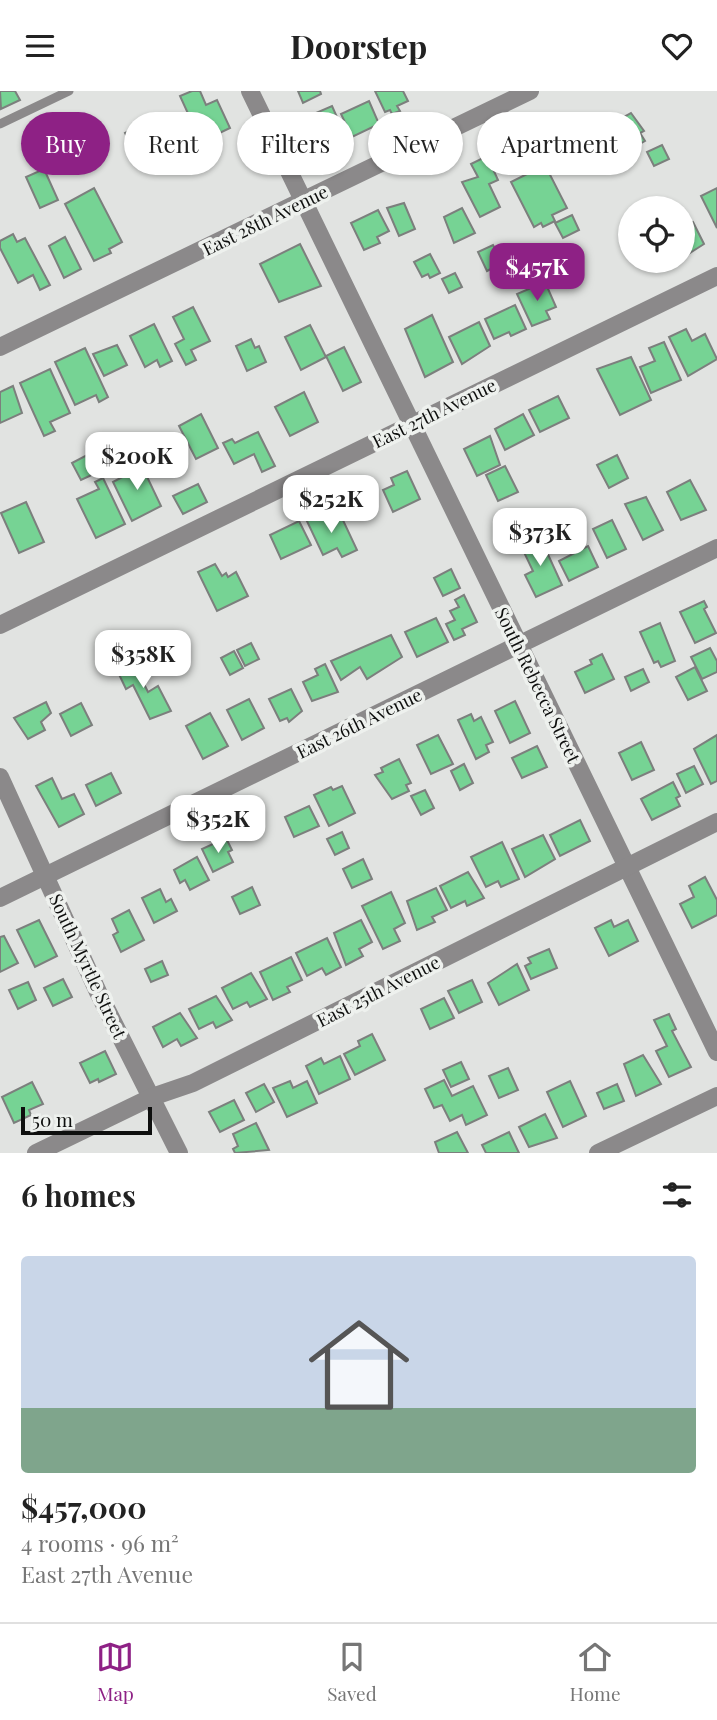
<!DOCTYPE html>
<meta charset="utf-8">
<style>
body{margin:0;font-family:"Playfair Display",serif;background:#f2f2f2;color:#222;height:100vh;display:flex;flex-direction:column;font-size:26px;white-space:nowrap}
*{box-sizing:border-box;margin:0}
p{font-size:23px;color:#767676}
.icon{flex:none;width:38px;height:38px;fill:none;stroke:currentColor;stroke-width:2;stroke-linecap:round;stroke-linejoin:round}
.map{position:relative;height:1062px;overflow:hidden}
.details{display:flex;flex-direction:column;background:#fff;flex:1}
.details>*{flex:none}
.hud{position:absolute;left:21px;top:21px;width:676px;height:63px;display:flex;gap:14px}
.fabs{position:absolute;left:618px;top:105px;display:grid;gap:14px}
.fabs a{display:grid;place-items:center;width:77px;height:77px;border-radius:50%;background:#fff;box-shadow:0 2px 5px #0004;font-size:35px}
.scale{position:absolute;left:21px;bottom:18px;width:131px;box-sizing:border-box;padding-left:7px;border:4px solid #0e0f0e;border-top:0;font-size:19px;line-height:24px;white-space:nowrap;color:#0e0f0e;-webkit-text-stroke:5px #eef1ee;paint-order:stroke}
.price{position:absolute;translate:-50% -60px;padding:0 16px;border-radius:14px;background:#fff;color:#222;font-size:23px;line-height:46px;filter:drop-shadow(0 2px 4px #0008)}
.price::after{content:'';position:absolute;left:50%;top:42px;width:21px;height:16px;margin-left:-10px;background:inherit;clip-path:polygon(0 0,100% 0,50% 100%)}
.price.on{background:#8e2185;color:#fff}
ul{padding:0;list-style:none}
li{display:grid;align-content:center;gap:14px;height:371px;padding:0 21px}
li+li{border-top:2px solid #e0e0e0}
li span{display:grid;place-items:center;height:217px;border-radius:7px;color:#555}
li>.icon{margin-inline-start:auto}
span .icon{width:126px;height:126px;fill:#fffc;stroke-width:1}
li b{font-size:30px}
h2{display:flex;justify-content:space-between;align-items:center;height:84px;padding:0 21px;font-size:30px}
.tag{padding:0 24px;border-radius:32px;background:#fff;box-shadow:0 2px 5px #0004;font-size:24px;line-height:63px}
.tag.on{background:#8e2185;color:#fff}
header{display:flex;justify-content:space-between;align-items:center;height:91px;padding:0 21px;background:#fff;font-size:32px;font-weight:700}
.tabs{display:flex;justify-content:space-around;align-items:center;height:98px;border-top:2px solid #e0e0e0;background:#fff;font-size:19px;color:#767676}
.tabs a{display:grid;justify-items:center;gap:4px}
.tabs .on{color:#8e2185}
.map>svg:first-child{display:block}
.building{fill:#76d394;stroke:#7c7f7d;stroke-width:2}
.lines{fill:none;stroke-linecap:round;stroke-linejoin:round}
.lane{stroke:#8b898a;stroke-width:9}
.street{stroke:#8b898a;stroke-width:18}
.labels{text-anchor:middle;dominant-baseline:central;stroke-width:7;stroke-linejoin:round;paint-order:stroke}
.street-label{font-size:18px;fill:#0e0f0e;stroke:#eef1ee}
</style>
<header><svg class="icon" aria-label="menu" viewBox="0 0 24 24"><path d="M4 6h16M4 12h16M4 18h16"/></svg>Doorstep<svg class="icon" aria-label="heart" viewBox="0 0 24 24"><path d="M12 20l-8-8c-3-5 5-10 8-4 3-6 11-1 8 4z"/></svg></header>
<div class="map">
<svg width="717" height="1062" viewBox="0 0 717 1062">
<rect width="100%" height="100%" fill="#e1e3e1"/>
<!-- building -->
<g class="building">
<polygon points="0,0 15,0 20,9 1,18"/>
<polygon points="192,0 200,0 206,14 217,9 230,37 201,51 180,5"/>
<polygon points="298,0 320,0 321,3 303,12"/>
<polygon points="375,0 403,0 408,10 397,15 400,20 392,23 390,19 385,21"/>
<polygon points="369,10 379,33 352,46 341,23"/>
<polygon points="332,15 344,42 335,46 337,51 321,59 312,38 307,40 302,28"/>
<polygon points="631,22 644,40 640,42 645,50 631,58 627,52 623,54 616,41 623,37 618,29"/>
<polygon points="591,25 600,43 589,48 592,53 580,59 568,36"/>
<polygon points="146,31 159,58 164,56 171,71 156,79 153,73 148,76 144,67 139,69 125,42"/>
<polygon points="662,54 669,68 654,75 647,61"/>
<polygon points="487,65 498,89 489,93 500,116 480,126 462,91 478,86 471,73"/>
<polygon points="545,74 567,117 552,124 555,130 543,136 541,132 534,136 511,91"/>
<polygon points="44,78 58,109 40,117 26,86"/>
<polygon points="94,97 122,151 109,158 111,162 94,170 65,113"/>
<polygon points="717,97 717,137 701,105"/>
<polygon points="404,112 415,138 399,145 387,117"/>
<polygon points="462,117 475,142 454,152 444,126"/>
<polygon points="378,119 389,140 377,146 380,152 364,159 351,132"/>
<polygon points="572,124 579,139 563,147 555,132"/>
<polygon points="693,131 704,153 682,167 682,136"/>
<polygon points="13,143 17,151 25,147 50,194 40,199 33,184 18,192 0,157 0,150"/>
<polygon points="65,146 81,178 64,187 49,155"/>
<polygon points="300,153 321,195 279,211 260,173"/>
<polygon points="493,154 502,172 487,180 478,161"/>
<polygon points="430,163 440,182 430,187 428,183 422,186 414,171"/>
<polygon points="455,182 462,196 449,202 442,188"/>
<polygon points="545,191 556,216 546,220 550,228 532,235 517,203"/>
<polygon points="515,214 526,238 511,245 509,241 494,248 485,228"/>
<polygon points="193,216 210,250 191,259 196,269 186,274 175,253 184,248 173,226"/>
<polygon points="432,224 453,271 425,286 405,238"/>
<polygon points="479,231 490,255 462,273 449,246"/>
<polygon points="154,233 172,270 160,276 157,269 145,276 130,245"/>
<polygon points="310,234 326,266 301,279 285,246"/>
<polygon points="686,238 692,250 705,243 717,268 688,285 669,246"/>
<polygon points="251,248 255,257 259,255 266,271 247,280 236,255"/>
<polygon points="664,251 681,289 651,302 640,276 655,270 649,257"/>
<polygon points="117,254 127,274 104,285 93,263"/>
<polygon points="344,256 361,291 343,300 326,265"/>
<polygon points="85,257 108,306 99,311 96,304 75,314 55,271"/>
<polygon points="631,266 651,309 620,324 597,278"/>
<polygon points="50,278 70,322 50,331 55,340 44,345 20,292"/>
<polygon points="13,295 22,322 0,332 0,301"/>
<polygon points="304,301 318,331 290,345 275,316"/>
<polygon points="558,305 569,327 540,341 529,319"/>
<polygon points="201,323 218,357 196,368 179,335"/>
<polygon points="523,323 534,344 505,359 495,338"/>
<polygon points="258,341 275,375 262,381 254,363 234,373 223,352 232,348 235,352"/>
<polygon points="490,345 500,374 477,385 464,358"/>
<polygon points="87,364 96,382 81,389 72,372"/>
<polygon points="617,364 628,387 609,397 597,374"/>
<polygon points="139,369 161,415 132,430 113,391 132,381 128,375"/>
<polygon points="505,375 518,401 498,410 486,384"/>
<polygon points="407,380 420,408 393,421 383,399 394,394 391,387"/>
<polygon points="103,387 125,433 96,447 77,408 99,398 95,391"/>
<polygon points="690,389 706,419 681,429 667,401"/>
<polygon points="198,393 207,411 183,423 173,405"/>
<polygon points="646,406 663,439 643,449 625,413"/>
<polygon points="26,411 44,451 19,462 1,422"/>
<polygon points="321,419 328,434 342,427 357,459 342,466 337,457 323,464 305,426"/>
<polygon points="612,429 626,458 607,467 593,438"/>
<polygon points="299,430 311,454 281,468 270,444"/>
<polygon points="540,446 562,494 536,506 525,484 533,480 521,455"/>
<polygon points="588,455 598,476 569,490 559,470"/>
<polygon points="215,473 222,485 226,482 228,486 236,481 248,505 217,520 198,481"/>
<polygon points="451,478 460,497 443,505 434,487"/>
<polygon points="464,504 477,531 462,538 465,544 454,549 446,533 455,529 450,520 459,516 455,509"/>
<polygon points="704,510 707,516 704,518 716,542 695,552 680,521"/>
<polygon points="436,527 448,551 417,566 405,541"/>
<polygon points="660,532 675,570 661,576 658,570 654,572 640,541"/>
<polygon points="391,544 402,566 367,588 360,576 341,589 331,570"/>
<polygon points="251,552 259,568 245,575 237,559"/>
<polygon points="710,557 717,570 717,581 702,588 691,566"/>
<polygon points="234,560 243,577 230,584 221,567"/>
<polygon points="602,563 614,588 585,602 575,581 592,573 590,569"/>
<polygon points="131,567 148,601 158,595 171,620 150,628 133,594 126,598 115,575"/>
<polygon points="325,573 338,601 312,610 303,591 318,584 315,578"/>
<polygon points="695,576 707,600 688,609 676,586"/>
<polygon points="643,578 649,591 631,600 625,586"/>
<polygon points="291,598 302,620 289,631 287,627 280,630 269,608"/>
<polygon points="249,608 264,637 242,649 227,619"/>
<polygon points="515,610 530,642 510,652 495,620"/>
<polygon points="46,611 51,622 41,631 45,639 28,648 14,627"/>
<polygon points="81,612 92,634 71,645 60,623"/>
<polygon points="210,622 228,655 203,668 186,635"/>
<polygon points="471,623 474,630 481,626 493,651 486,654 489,661 476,668 458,629"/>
<polygon points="438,644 453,673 431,683 417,654"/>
<polygon points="717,644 717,690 711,693 694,658"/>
<polygon points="641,651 654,679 632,689 619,662"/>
<polygon points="537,655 547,676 522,687 512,667"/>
<polygon points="399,668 411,692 406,694 409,700 392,708 375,684 383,681 381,677"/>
<polygon points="464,673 473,692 460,699 451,680"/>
<polygon points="694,675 703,693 686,702 677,683"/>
<polygon points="111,682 121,702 96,715 86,694"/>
<polygon points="52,687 62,708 74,703 84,723 59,736 36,695"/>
<polygon points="673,691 680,705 676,707 680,715 652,729 641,708"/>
<polygon points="342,695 355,722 329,735 314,704 331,696 333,699"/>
<polygon points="425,699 434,717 421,724 411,705"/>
<polygon points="309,715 319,735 294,746 285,726"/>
<polygon points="580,729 590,750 560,765 550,744"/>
<polygon points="342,741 349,757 335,764 327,748"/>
<polygon points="543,744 555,768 525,786 512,758"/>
<polygon points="226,747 232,759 228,761 233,771 213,781 202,758"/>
<polygon points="502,751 519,788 501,796 498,790 486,796 471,766"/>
<polygon points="197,766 209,789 190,799 185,789 180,792 174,779"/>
<polygon points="363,768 372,788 352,797 343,778"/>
<polygon points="468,781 484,807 467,815 465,810 451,817 440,795"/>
<polygon points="705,786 717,809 717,824 692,837 680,813 694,806 689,795"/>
<polygon points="252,796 260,814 240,823 232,806"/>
<polygon points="436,797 447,819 432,826 435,831 417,839 407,810"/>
<polygon points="160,798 166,811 171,808 177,820 154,832 142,807"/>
<polygon points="391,801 405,832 394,838 400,850 383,858 362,815"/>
<polygon points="129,819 144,849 121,861 113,844 118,841 112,828"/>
<polygon points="39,829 57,865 35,876 17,839"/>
<polygon points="361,829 372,851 359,858 363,865 346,874 334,842"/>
<polygon points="611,829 614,836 628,829 638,850 609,865 595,837"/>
<polygon points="4,845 18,872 0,881 0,846"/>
<polygon points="327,847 341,876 326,884 322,877 307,885 296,862"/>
<polygon points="549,858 557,877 531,888 525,875 531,872 528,867"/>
<polygon points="291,866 302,889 287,896 290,901 273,909 260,881"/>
<polygon points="162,870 168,884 151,891 145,878"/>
<polygon points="517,873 529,899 499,914 488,892"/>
<polygon points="251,882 267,908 250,916 247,911 233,918 222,897"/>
<polygon points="63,888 72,906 53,915 44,897"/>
<polygon points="472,889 482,911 459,922 448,900"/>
<polygon points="28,891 36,909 18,918 9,899"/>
<polygon points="216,905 232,929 216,937 213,931 199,938 189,918"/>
<polygon points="444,907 454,927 430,938 421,918"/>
<polygon points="180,922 197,947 181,955 177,948 163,956 153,936"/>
<polygon points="669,923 676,938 672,940 691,976 669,986 656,960 667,955 654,929"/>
<polygon points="372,943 385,969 355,984 344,963 360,955 358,950"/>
<polygon points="105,960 116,983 99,991 98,988 90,992 80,972"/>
<polygon points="643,964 661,993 636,1005 624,973"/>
<polygon points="340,965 350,988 319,1003 306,975 321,967 324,973"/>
<polygon points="461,971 469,988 451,996 443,979"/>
<polygon points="508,977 518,999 499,1007 489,985"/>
<polygon points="444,989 452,1005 473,995 487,1024 466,1034 462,1024 450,1030 442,1014 434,1017 425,998"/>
<polygon points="290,990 293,997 307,990 317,1012 287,1026 273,997"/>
<polygon points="570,990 586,1025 563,1036 547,1001"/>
<polygon points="32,991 43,1013 29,1019 31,1024 14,1032 2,1006"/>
<polygon points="264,993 274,1011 256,1021 246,1002"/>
<polygon points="617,993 624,1010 604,1018 597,1002"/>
<polygon points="234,1009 244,1029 220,1041 209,1021"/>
<polygon points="545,1023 557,1047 529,1056 519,1036"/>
<polygon points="256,1032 269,1059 235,1062 233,1058 238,1055 233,1043"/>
<polygon points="457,1041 468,1062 439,1062 435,1051"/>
<polygon points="509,1041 519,1062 486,1062 482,1054"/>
</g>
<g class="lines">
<!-- lane -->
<polyline class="lane" points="0,33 69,0"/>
<!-- street -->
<g class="street">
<polyline points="250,0 717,961"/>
<polyline points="0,256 530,0"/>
<polyline points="0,534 717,185"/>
<polyline points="0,686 98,901 179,1062"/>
<polyline points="0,807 717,457"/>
<polyline points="36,1062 152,1006 193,992 717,731"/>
<polyline points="598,1062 717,1005"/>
</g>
</g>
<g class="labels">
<!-- street labels -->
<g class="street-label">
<text transform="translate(265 129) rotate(-26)">East 28th Avenue</text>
<text transform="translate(434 322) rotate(-26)">East 27th Avenue</text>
<text transform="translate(538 594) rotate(64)">South Rebecca Street</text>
<text transform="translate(359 632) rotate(-26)">East 26th Avenue</text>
<text transform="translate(88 875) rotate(65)">South Myrtle Street</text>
<text transform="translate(378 900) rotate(-27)">East 25th Avenue</text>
</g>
</g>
</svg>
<div class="fabs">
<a><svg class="icon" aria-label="locate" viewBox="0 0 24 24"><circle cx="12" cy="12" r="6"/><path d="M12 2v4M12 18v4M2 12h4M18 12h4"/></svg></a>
</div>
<div class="scale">50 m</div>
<b class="price on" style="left:537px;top:212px">$457K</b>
<b class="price" style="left:137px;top:401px">$200K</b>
<b class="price" style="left:331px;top:444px">$252K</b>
<b class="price" style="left:540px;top:477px">$373K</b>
<b class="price" style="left:143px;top:599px">$358K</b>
<b class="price" style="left:218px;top:764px">$352K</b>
<div class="hud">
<a class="tag on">Buy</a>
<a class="tag">Rent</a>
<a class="tag">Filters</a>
<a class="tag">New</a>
<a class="tag">Apartment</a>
</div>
</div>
<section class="details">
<h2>6 homes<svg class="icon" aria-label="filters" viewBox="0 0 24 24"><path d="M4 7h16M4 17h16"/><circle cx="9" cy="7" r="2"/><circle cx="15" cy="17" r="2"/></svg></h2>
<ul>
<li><span style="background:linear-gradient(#c9d6e8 70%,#7fa58c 0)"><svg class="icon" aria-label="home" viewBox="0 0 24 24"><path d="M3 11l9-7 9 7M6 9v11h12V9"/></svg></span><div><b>$457,000</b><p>4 rooms · 96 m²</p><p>East 27th Avenue</p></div></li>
</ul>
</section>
<nav class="tabs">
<a class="on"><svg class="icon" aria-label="map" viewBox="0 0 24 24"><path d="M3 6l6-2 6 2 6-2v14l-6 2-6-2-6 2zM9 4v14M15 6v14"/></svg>Map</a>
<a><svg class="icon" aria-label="saved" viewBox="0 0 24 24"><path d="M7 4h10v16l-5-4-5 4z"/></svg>Saved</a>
<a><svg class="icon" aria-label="home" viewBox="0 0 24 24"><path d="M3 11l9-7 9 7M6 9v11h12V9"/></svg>Home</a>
</nav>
